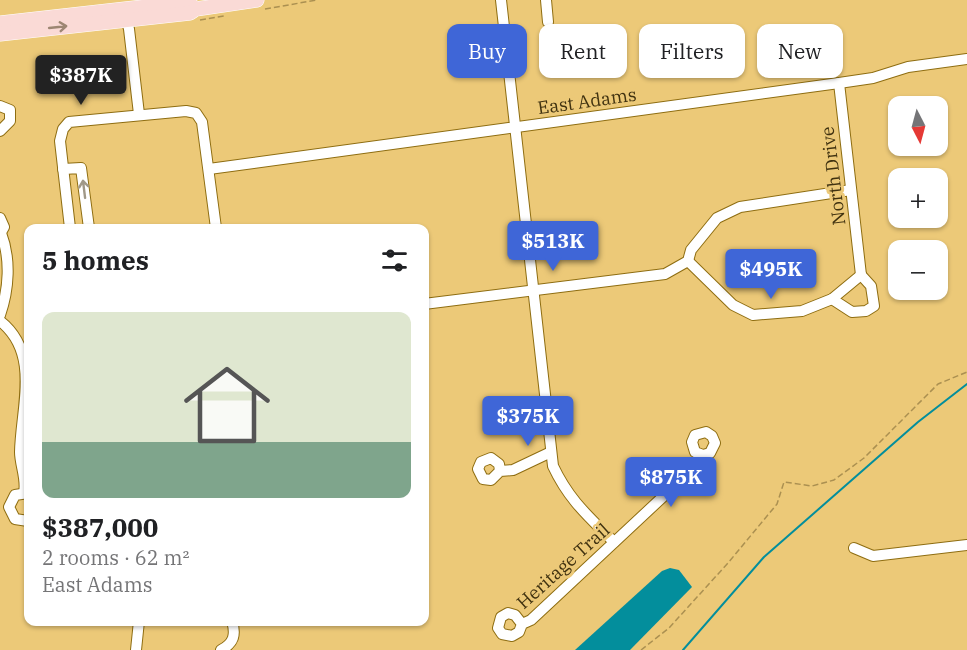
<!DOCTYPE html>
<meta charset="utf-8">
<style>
body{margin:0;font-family:"IBM Plex Serif",serif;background:#f2f2f2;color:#202124;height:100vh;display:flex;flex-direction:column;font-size:22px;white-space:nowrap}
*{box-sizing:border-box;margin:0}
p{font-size:20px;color:#757577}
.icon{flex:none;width:33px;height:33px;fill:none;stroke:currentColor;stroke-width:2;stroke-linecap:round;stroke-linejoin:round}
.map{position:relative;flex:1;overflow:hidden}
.drawer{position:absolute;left:24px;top:224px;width:405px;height:402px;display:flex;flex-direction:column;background:#fff;border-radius:12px;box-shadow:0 2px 4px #0004}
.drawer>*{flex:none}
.guide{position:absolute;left:447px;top:24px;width:429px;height:54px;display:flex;gap:12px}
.needle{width:39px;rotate:174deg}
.fabs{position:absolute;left:888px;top:96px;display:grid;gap:12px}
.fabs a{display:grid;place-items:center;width:60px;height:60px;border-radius:12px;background:#fff;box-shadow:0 2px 4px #0004;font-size:30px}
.price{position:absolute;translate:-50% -51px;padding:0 14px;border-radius:6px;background:#3f66d7;color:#fff;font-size:20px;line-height:39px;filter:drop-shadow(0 2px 3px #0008)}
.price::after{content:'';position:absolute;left:50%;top:36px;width:18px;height:14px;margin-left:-9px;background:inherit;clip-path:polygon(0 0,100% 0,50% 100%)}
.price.selected{background:#222;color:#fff}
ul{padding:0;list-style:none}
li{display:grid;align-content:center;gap:12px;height:318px;padding:0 18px}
li span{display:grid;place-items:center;height:186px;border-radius:12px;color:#555}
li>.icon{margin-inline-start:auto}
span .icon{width:108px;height:108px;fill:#fffc;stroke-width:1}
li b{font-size:26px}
h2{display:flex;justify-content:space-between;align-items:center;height:72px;padding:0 18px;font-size:26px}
.chip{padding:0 21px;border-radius:12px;background:#fff;box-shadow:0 2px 4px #0004;font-size:21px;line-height:54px}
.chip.selected{background:#3f66d7;color:#fff}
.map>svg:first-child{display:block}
.water{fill:#038e9c}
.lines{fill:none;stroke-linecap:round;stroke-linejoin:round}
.stream{stroke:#038e9c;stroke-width:2}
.minor-casing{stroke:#8e6d11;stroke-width:12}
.major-casing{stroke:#fff;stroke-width:15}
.path{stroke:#ab9051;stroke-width:1.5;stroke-dasharray:6 3;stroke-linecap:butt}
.minor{stroke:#fff;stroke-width:10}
.major{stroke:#fadad6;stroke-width:14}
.oneway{stroke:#9d8673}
.oneway2{stroke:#a09888}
.labels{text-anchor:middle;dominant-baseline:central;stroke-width:6;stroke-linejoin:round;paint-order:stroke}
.street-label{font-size:18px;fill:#403210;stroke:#ecc978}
</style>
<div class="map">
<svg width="967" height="650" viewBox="0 0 967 650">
<rect width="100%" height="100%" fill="#ecc978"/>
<!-- water -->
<polygon class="water" points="670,568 679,570 692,587 630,650 575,650 662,571"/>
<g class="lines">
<!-- stream -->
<polyline class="stream" points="683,650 764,557 918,422 967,384"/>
<defs>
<g id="minor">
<path d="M501 0 553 466C569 500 588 516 614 542"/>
<polyline points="546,0 548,22"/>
<polyline points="125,15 129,29 139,114"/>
<polyline points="839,83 861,275"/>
<polyline points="0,106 10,110 10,121 0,131"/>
<polyline points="63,169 81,168 89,228"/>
<polyline points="209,169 839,83 873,78 908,67 967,59"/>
<polyline points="0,218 4,227 0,234"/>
<polyline points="70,228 60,141 63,129 69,122 186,111 196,113 202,122 216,228"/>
<polyline points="688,261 733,305 753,315 802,311 832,299 861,275"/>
<polyline points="832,299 852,312 866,311 874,306 871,286 861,275"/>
<polyline points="424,304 665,274 688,261 691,250 717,218 740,207 851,190"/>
<path d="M0 315C9 289 11 259 1 233"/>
<path d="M0 321C41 353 21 407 20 452 20 465 27 479 24 493"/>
<polyline points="500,471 499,464 491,458 481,462 478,469 483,479 491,480 500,471 513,470 551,452"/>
<polyline points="28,493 15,495 9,507 15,519 28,521"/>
<polyline points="854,548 873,556 967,545"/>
<polyline points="522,624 519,632 512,636 502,634 498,628 501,617 508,613 515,615 522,624 531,620 698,464 703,455 710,453 715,443 712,436 706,432 695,435 692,442 695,452 703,455"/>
<polyline points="136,650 139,621"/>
<path d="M221 650C234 643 236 635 232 621"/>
</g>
<g id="major">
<polyline points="0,23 187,2 196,9"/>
<polyline points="0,34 190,13 196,9 257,0"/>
</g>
</defs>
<!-- minor casing -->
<use href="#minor" class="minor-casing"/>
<!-- major casing -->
<use href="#major" class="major-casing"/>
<!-- path -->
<g class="path">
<polyline points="265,9 317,0"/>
<polyline points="200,20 224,16"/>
<polyline points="641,650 669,628 728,563 777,504 784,482 812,486 834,480 864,458 938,384 967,372"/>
</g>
<!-- minor -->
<use href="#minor" class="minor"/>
<!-- major -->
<use href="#major" class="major"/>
</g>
<!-- one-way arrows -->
<defs><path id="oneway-shaft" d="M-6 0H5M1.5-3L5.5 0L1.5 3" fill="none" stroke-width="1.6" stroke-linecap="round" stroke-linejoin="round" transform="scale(1.5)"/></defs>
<use class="oneway" href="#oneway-shaft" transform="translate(58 27) rotate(-6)"/>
<use class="oneway2" href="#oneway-shaft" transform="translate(84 189) rotate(-97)"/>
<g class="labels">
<!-- street labels -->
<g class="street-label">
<text transform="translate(587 101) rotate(-8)">East Adams</text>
<text transform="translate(833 176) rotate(-97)">North Drive</text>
<text transform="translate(563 566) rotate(-42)">Heritage Trail</text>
</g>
</g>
</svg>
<div class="fabs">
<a><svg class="needle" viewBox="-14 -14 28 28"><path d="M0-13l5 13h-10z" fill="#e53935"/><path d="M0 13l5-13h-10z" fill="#757577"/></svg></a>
<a>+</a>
<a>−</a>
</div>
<b class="price selected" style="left:81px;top:106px">$387K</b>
<b class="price" style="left:553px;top:272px">$513K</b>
<b class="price" style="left:771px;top:300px">$495K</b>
<b class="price" style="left:528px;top:447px">$375K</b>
<b class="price" style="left:671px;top:508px">$875K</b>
<div class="guide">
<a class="chip selected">Buy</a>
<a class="chip">Rent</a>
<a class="chip">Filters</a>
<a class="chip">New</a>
</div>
<section class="drawer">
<h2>5 homes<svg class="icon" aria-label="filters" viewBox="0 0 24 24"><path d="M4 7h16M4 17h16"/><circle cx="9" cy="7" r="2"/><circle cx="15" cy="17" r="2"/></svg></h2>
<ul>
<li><span style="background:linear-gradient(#dfe7d0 70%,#7fa58c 0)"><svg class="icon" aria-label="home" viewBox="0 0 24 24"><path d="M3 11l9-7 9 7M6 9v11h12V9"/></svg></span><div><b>$387,000</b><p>2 rooms · 62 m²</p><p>East Adams</p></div></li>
</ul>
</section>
</div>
